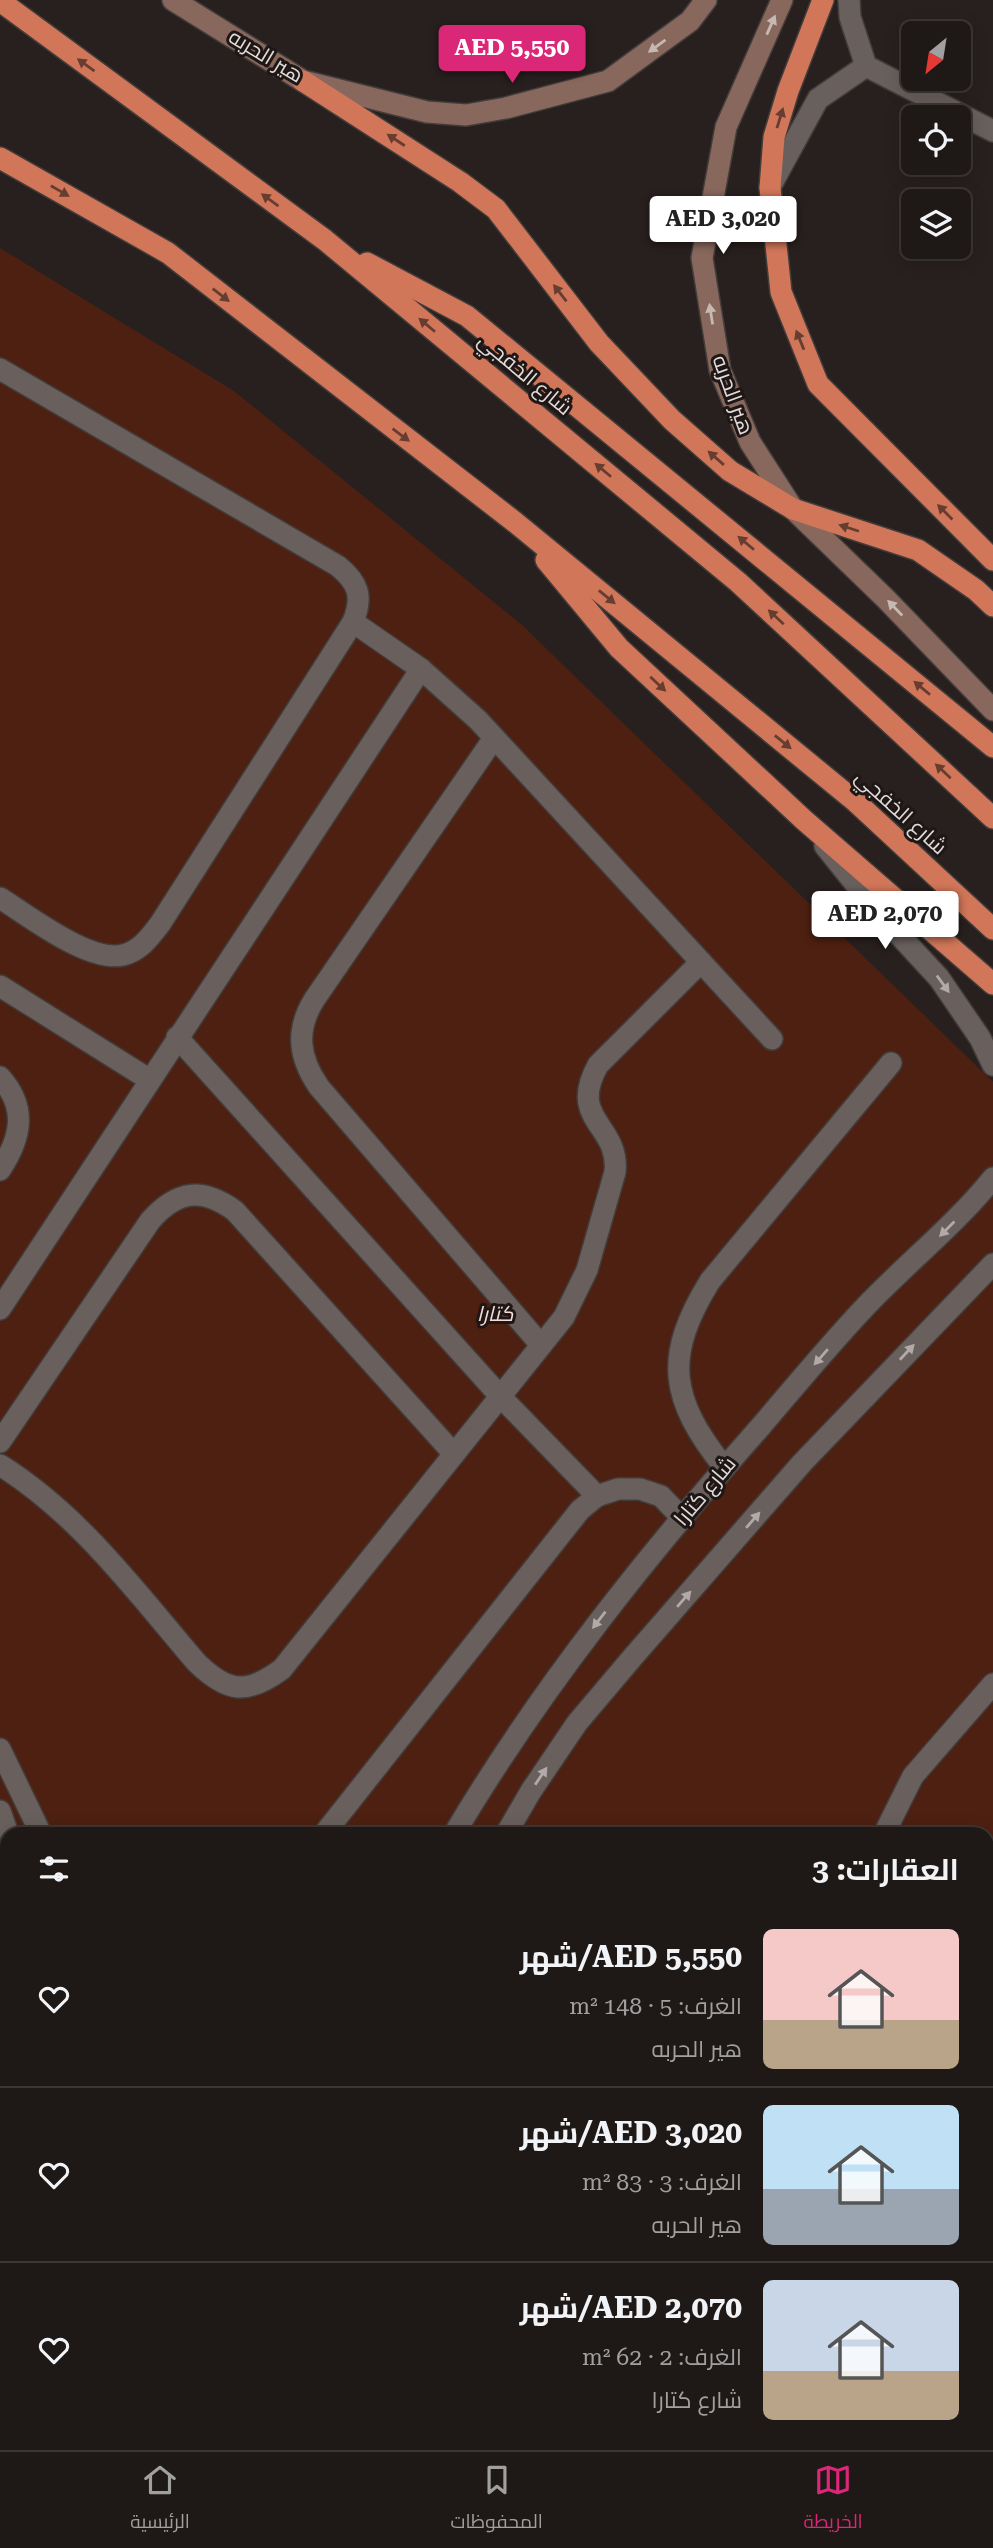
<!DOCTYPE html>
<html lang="ar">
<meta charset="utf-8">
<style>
body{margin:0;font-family:"Roboto Serif",Cairo,serif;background:#26211f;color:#f1f3f6;direction:rtl;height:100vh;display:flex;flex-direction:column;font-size:26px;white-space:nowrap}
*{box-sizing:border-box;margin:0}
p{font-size:23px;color:#a1a0a1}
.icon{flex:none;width:38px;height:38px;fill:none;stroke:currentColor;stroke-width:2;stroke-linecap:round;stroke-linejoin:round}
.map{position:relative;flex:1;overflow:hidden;direction:ltr}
.drawer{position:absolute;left:0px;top:1827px;width:994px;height:623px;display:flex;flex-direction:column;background:#1e1816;border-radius:21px 21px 0 0;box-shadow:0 4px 18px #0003,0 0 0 2px #3c3735;direction:rtl}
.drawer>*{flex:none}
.needle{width:46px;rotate:210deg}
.buttons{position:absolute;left:901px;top:21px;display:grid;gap:14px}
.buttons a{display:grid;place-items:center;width:70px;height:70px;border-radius:10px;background:#1e1816;box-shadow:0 4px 18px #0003,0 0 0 2px #3c3735;font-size:35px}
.price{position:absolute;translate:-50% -60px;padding:0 16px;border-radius:7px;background:#fff;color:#222;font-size:23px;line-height:46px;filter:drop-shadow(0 2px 4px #0008)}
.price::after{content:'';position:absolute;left:50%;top:42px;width:21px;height:16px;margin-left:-10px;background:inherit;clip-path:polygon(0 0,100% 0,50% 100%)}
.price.active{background:#db2777;color:#fff}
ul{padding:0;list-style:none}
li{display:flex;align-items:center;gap:21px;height:175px;padding:0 35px}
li+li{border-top:2px solid #3c3735}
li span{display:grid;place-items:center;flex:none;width:196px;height:140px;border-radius:10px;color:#555}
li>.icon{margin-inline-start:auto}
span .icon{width:84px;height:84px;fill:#fffc;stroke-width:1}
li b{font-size:30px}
h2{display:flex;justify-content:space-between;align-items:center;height:84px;padding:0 35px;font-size:30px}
.menu{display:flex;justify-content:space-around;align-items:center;height:98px;border-top:2px solid #3c3735;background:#1e1816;font-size:19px;color:#a1a0a1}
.menu a{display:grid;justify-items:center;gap:4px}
.menu .active{color:#db2777}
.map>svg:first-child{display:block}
.green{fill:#4e2011;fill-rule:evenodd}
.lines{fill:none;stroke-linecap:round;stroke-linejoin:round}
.lane-casing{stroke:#423c3a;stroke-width:24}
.street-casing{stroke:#423c3a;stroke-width:24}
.secondary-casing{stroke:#423c3a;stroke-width:24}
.highway-casing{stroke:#423c3a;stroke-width:24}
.lane{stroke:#69605d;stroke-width:21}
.street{stroke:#69605d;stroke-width:21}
.secondary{stroke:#88675c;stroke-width:21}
.highway{stroke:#d17659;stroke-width:21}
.oneway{fill:#c6b9b4}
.oneway2{fill:#663d30}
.oneway3{fill:#b1aaa8}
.labels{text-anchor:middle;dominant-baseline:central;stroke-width:6;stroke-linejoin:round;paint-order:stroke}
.street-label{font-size:21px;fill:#e1dcda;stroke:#1e1715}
.park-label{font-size:21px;font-style:italic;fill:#f6ddd5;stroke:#1e1715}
</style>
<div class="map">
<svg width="993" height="2450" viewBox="0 0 993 2450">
<rect width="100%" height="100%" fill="#28201e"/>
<!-- green -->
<path class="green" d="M0 248 234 391 522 625 993 1082V2450H0ZM7 1834H987V2443H7Z"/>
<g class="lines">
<defs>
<g id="lane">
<polyline points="849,0 850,17 866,66 993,131"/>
<polyline points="770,187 818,99 866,66"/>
<path d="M0 369 338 566C359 583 363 597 353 622L160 924C150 937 140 951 123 955 89 963 29 916 0 898"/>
<polyline points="353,622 421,669 478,720 772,1039"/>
<path d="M494 738 314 1000C295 1031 299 1058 319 1087L541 1345"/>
<polyline points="0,986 150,1080"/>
<polyline points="177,1037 500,1396 597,1496"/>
<path d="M0 1077C28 1108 21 1138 0 1170"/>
<polyline points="0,1309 421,669"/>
<path d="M0 1442 150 1221C177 1190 202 1187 235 1211L454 1454"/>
<path d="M0 1465C80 1515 136 1592 197 1663 228 1693 247 1695 282 1669L564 1317 587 1270 615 1172C620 1124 567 1121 598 1065L701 962"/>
<path d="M724 1467C670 1399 663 1357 710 1281L891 1063"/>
<polyline points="324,1834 580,1510 597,1496 618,1489 640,1489 661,1496 682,1518"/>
</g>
<g id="street">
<polyline points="825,846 878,912 939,978 980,1038 993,1065"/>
<polyline points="0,1749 41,1834"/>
<polyline points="0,1811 8,1834"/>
<path d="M454 1834C542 1686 649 1553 762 1425 796 1385 830 1344 866 1306 908 1262 955 1225 993 1178"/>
<polyline points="506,1834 531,1791 577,1723 632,1658 802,1463 993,1264"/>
<polyline points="884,1834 913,1776 993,1684"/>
<polyline points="987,2015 993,2018"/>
<polyline points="0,2134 7,2104"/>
<polyline points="987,2350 993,2353"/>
<polyline points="987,2412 993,2416"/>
<polyline points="304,2450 305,2443"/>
<polyline points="339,2450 340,2443"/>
<polyline points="367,2450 371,2443"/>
</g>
<g id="secondary">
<polyline points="173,0 303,81 427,112 466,115 506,108 608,81 690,21 706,0"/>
<polyline points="782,0 726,127 702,258 720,370 750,442 793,509 886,599 993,710"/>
</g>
<g id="highway">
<polyline points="823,0 788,91 774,137 770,188 781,292 818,384 993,560"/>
<polyline points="0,1 325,240 738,582 993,818"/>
<polyline points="303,81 460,182 496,209 599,343 672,420 730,471 793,509 918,550 976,590 993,606"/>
<polyline points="0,158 168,253 516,523 856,802 993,929"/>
<polyline points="367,263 467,316 993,747"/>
<polyline points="546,560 619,648 804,820 993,984"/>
</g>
</defs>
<!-- lane casing -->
<use href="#lane" class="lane-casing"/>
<!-- street casing -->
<use href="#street" class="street-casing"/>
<!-- secondary casing -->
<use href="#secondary" class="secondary-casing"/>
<!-- highway casing -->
<use href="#highway" class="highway-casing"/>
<!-- lane -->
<use href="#lane" class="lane"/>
<!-- street -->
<use href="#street" class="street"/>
<!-- secondary -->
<use href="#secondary" class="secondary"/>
<!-- highway -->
<use href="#highway" class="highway"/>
</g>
<!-- one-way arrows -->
<defs><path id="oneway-solid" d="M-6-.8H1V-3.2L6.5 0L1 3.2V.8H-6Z" transform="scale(1.75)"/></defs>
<g class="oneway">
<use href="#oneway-solid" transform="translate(771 25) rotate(-66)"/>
<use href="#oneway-solid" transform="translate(657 46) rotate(144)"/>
<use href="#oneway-solid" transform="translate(711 314) rotate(-99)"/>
<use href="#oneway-solid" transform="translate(895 608) rotate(-134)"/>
</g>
<g class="oneway2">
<use href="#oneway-solid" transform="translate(86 65) rotate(-144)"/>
<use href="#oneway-solid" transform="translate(780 118) rotate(-73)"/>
<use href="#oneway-solid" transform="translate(396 140) rotate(-147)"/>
<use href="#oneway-solid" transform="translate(60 191) rotate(30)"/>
<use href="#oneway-solid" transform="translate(270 200) rotate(-144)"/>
<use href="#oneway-solid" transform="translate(560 293) rotate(-128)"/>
<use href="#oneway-solid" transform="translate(221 295) rotate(38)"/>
<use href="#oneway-solid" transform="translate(427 325) rotate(-140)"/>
<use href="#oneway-solid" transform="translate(800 340) rotate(-112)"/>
<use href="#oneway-solid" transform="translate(401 435) rotate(37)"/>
<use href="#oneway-solid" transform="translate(716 458) rotate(-139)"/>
<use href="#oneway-solid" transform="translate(603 470) rotate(-140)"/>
<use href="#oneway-solid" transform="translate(945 512) rotate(-135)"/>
<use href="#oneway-solid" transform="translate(849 528) rotate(-162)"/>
<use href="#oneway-solid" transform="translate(746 543) rotate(-140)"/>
<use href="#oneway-solid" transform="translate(607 597) rotate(39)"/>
<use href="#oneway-solid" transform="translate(776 617) rotate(-137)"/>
<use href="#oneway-solid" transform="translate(658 684) rotate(43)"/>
<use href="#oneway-solid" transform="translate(922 688) rotate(-140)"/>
<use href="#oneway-solid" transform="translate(783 742) rotate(39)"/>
<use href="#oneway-solid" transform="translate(943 771) rotate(-137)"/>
</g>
<g class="oneway3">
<use href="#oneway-solid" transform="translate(943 984) rotate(54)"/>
<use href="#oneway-solid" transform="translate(947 1229) rotate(135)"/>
<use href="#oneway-solid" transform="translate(907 1352) rotate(-47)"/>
<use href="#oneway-solid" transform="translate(821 1357) rotate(131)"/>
<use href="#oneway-solid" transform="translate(753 1520) rotate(-49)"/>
<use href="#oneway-solid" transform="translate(684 1599) rotate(-49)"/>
<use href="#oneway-solid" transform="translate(599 1620) rotate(128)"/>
<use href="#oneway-solid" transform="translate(541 1776) rotate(-56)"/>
</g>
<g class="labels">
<!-- street labels -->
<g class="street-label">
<text transform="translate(266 56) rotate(31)">هير الحربه</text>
<text transform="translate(525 374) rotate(40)">شارع الخفجي</text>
<text transform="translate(733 395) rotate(70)">هير الحربه</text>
<text transform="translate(901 812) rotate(42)">شارع الخفجي</text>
<text transform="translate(705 1491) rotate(-50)">شارع كتارا</text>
</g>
<!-- park labels -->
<g class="park-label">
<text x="495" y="1314">كتارا</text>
</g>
</g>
</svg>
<div class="buttons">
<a><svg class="needle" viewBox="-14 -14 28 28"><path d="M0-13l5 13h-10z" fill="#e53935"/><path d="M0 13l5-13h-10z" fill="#a1a0a1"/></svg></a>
<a><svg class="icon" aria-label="locate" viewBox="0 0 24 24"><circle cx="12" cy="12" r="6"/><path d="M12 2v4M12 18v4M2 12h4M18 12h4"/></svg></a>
<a><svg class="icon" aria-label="layers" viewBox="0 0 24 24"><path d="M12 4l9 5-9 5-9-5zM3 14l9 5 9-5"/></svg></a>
</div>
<b class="price active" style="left:512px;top:85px">AED 5,550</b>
<b class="price" style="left:723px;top:256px">AED 3,020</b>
<b class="price" style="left:885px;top:951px">AED 2,070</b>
<section class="drawer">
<h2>العقارات: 3<svg class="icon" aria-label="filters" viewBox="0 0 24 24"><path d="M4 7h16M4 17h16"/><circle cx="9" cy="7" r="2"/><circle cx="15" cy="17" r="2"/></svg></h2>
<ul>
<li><span style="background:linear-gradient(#f6c9c9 65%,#b9a48a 0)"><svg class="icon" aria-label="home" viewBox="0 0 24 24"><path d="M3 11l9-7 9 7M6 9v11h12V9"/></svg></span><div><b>AED 5,550/شهر</b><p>الغرف: 5 · 148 m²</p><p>هير الحربه</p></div><svg class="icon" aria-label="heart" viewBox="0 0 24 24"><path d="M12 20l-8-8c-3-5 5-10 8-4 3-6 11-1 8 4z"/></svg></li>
<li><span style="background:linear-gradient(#bfe0f5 60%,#9aa5b1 0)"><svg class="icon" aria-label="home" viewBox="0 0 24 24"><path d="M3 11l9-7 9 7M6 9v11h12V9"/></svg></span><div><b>AED 3,020/شهر</b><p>الغرف: 3 · 83 m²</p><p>هير الحربه</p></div><svg class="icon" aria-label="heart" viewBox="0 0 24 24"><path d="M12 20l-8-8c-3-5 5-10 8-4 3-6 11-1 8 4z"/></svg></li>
<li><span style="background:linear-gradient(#c9d6e8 65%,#b9a48a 0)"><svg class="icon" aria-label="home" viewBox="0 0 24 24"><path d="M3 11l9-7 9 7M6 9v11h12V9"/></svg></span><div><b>AED 2,070/شهر</b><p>الغرف: 2 · 62 m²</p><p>شارع كتارا</p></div><svg class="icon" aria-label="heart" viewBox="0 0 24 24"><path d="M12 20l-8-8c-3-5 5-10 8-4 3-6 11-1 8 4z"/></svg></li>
</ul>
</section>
</div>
<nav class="menu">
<a class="active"><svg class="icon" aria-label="map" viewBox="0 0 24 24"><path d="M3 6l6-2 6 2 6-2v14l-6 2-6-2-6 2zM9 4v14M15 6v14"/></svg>الخريطة</a>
<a><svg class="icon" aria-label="saved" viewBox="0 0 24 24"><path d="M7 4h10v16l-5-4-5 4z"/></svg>المحفوظات</a>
<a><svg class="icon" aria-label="home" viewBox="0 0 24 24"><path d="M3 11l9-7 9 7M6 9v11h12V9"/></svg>الرئيسية</a>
</nav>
